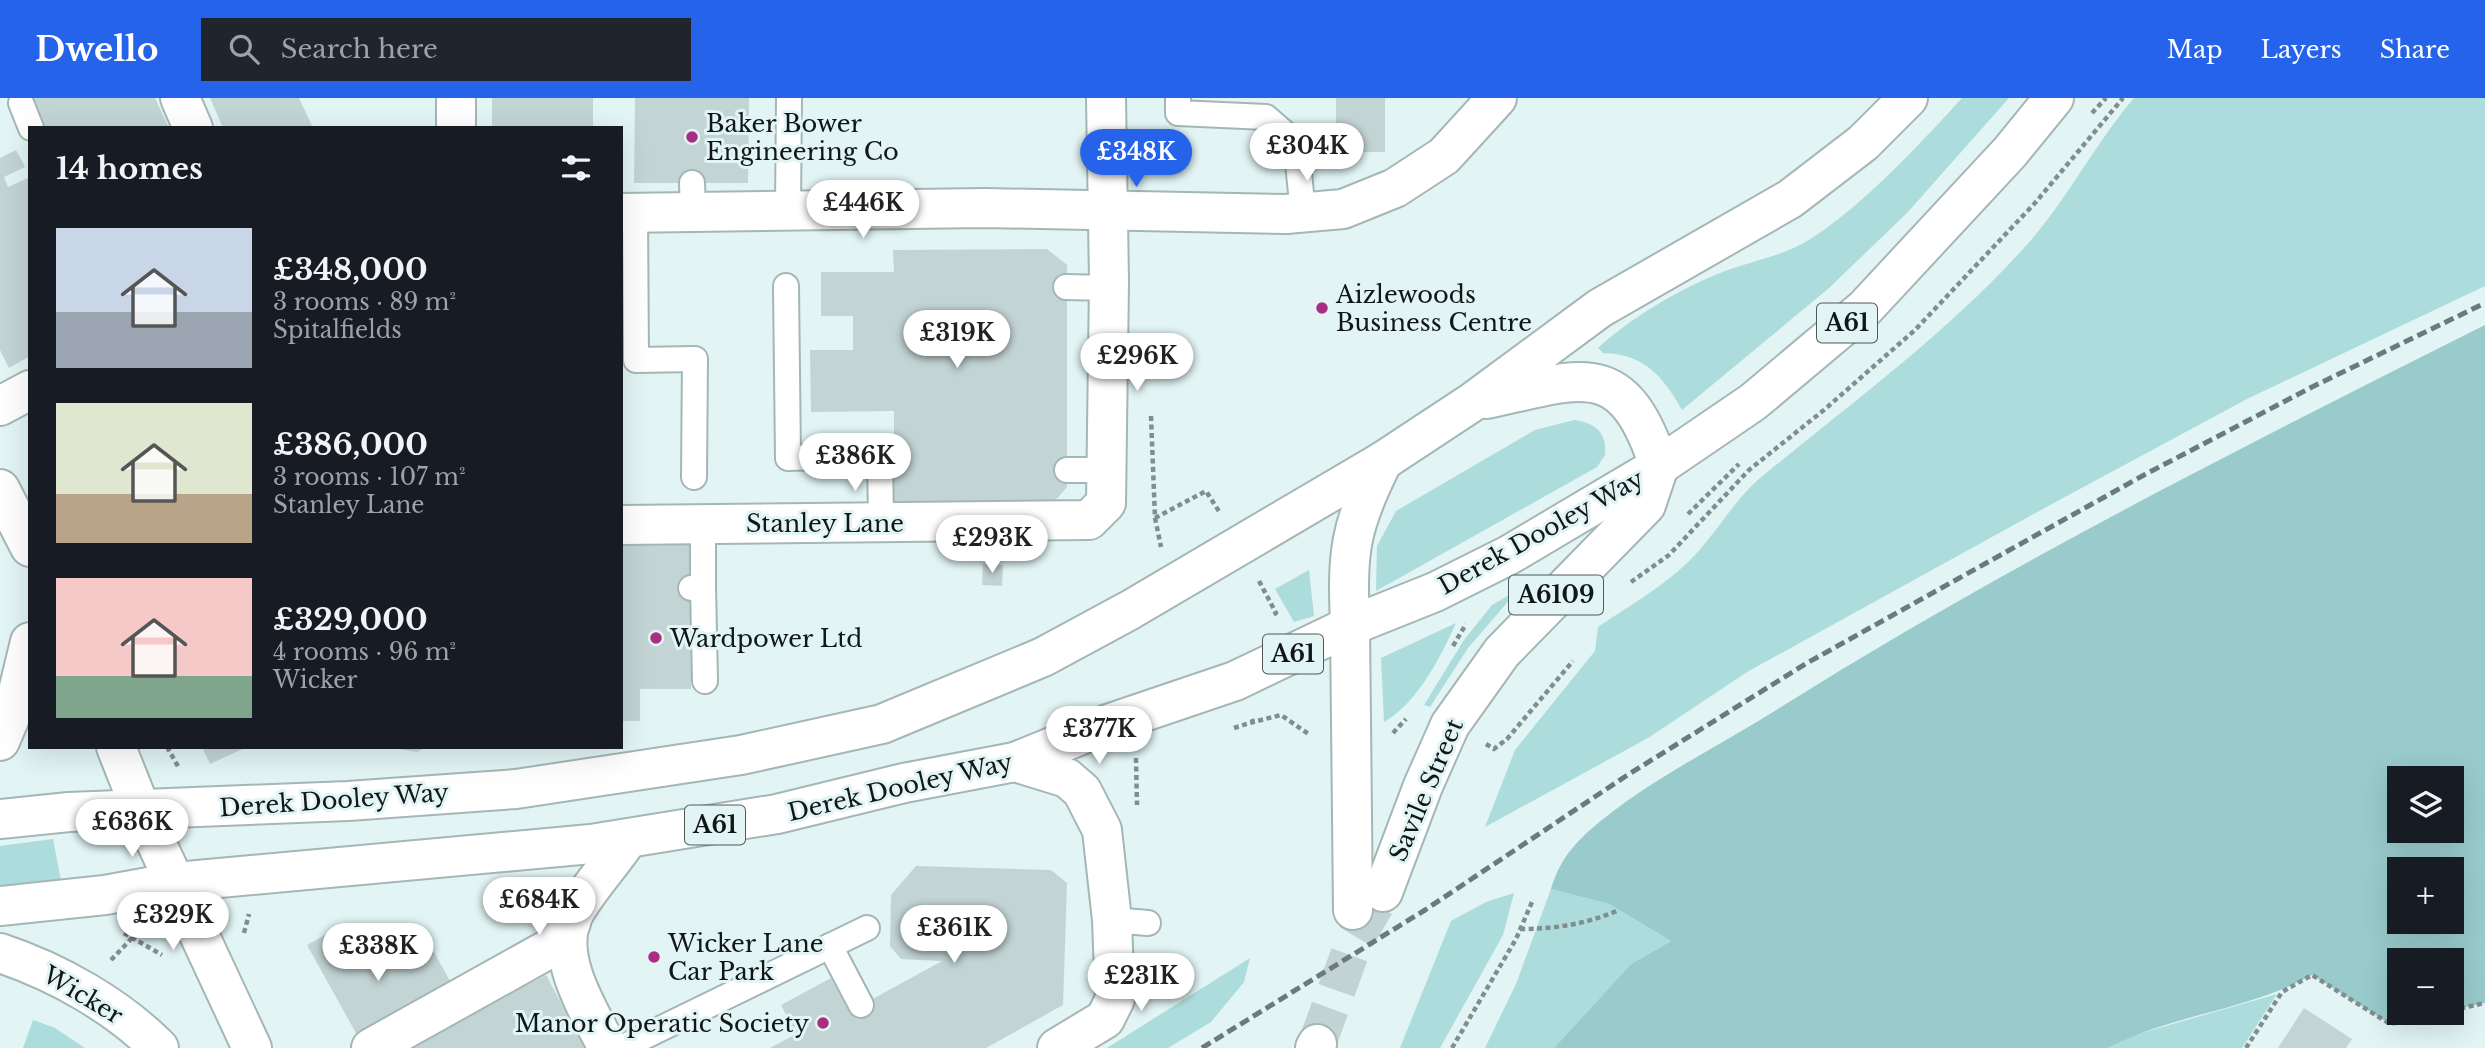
<!DOCTYPE html>
<meta charset="utf-8">
<style>
body{margin:0;font-family:"Libre Baskerville",serif;background:#20242c;color:#f1f3f6;height:100vh;display:flex;flex-direction:column;font-size:26px;white-space:nowrap}
*{box-sizing:border-box;margin:0}
p{font-size:23px;color:#9ea1a6}
.icon{flex:none;width:38px;height:38px;fill:none;stroke:currentColor;stroke-width:2;stroke-linecap:round;stroke-linejoin:round}
.map{position:relative;flex:1;overflow:hidden}
.side{position:absolute;left:28px;top:28px;width:595px;height:623px;display:flex;flex-direction:column;background:#171b24;border-radius:0px;box-shadow:0 7px 28px #0002}
.side>*{flex:none}
.buttons{position:absolute;left:2387px;top:668px;display:grid;gap:14px}
.buttons a{display:grid;place-items:center;width:77px;height:77px;border-radius:0px;background:#171b24;box-shadow:0 7px 28px #0002;font-size:35px}
.price{position:absolute;translate:-50% -60px;padding:0 16px;border-radius:24px;background:#fff;color:#222;font-size:23px;line-height:46px;filter:drop-shadow(0 2px 4px #0008)}
.price::after{content:'';position:absolute;left:50%;top:42px;width:21px;height:16px;margin-left:-10px;background:inherit;clip-path:polygon(0 0,100% 0,50% 100%)}
.price.selected{background:#2563eb;color:#fff}
ul{padding:0;list-style:none}
li{display:flex;align-items:center;gap:21px;height:175px;padding:0 28px}
li span{display:grid;place-items:center;flex:none;width:196px;height:140px;border-radius:0px;color:#555}
li>.icon{margin-inline-start:auto}
span .icon{width:84px;height:84px;fill:#fffc;stroke-width:1}
li b{font-size:30px}
h2{display:flex;justify-content:space-between;align-items:center;height:84px;padding:0 28px;font-size:30px}
header{display:flex;align-items:center;gap:42px;box-sizing:border-box;height:98px;padding:0 35px;background:#2563eb;color:#fff}
header strong{font-size:33px}
nav{display:flex;gap:38px;margin-inline-start:auto;font-size:24px}
.search{width:490px;height:63px;background:#20242c;display:flex;align-items:center;gap:18px;box-sizing:border-box;padding:0 24px;border-radius:0px;color:#9ea1a6;font-size:26px}
.map>svg:first-child{display:block}
.green{fill:#acdcdc}
.forest{fill:#99cbcc;fill-rule:evenodd}
.building{fill:#c3d4d4}
.lines{fill:none;stroke-linecap:round;stroke-linejoin:round}
.primary-tunnel{stroke:#c3d3d3;stroke-width:38;stroke-dasharray:38 19;stroke-linecap:butt}
.lane-casing{stroke:#a5b6b6;stroke-width:28}
.street-casing{stroke:#a5b6b6;stroke-width:42}
.primary-casing{stroke:#a5b6b6;stroke-width:42}
.highway-casing{stroke:#a5b6b6;stroke-width:42}
.path{stroke:#818d8e;stroke-width:4.5;stroke-dasharray:5 3.5;stroke-linecap:butt}
.lane{stroke:#fff;stroke-width:24}
.street{stroke:#fff;stroke-width:38}
.primary{stroke:#fff;stroke-width:38}
.highway{stroke:#fff;stroke-width:38}
.rail{stroke:#6e7a7a;stroke-width:5;stroke-dasharray:10 5;stroke-linecap:butt}
.poi-dot{fill:#a92e81;stroke:#e2f4f4;stroke-width:2.5}
.labels{text-anchor:middle;dominant-baseline:central;stroke-width:6;stroke-linejoin:round;paint-order:stroke}
.shield{fill:#e2f4f4;stroke:#50595a;stroke-width:2}
.shield-label{font-size:23px;font-weight:bold;fill:#111718}
.poi-label{font-size:24px;fill:#111718;stroke:#e2f4f4;text-anchor:start}
.street-label{font-size:24px;fill:#111718;stroke:#e2f4f4}
</style>
<header>
<strong>Dwello</strong>
<div class="search"><svg class="icon" aria-label="search" viewBox="0 0 24 24"><circle cx="10" cy="10" r="6"/><path d="M15 15l6 6"/></svg>Search here</div>
<nav><a>Map</a><a>Layers</a><a>Share</a></nav>
</header>
<div class="map">
<svg width="2485" height="950" viewBox="0 0 2485 950">
<rect width="100%" height="100%" fill="#e2f4f4"/>
<!-- green -->
<g class="green">
<path d="M1962 0H2009L1907 115 1829 190 1682 312C1663 278 1644 256 1603 255L1598 250C1632 219 1678 192 1720 175 1745 165 1772 160 1796 149 1849 123 1921 45 1962 0Z"/>
<path d="M2134 0H2485V188L2247 301 2050 407 1747 574 1648 640 1485 729 1515 652 1595 553 1598 529C1630 507 1668 486 1695 457 1720 430 1736 399 1765 376 1853 304 1947 235 2024 150 2066 104 2094 47 2134 0Z"/>
<path d="M1574 322C1595 325 1607 334 1605 357L1597 369 1376 493 1377 448 1396 413 1535 332Z"/>
<polygon points="1309,472 1314,518 1294,524 1275,491"/>
<polygon points="1518,492 1468,550 1430,609 1424,607 1464,542 1492,507"/>
<path d="M1456 525C1440 560 1418 604 1384 624L1381 560Z"/>
<polygon points="53,741 61,783 0,792 0,748"/>
<polygon points="1551,791 1609,806 1671,843 1631,866 1554,950 1485,950 1516,886"/>
<polygon points="1514,795 1503,837 1440,950 1400,950 1451,823 1486,804"/>
<polygon points="1250,860 1244,884 1211,924 1168,950 1107,950"/>
<polygon points="2277,896 2242,950 2108,950 2131,938"/>
<polygon points="33,922 55,930 85,950 23,950"/>
</g>
<!-- forest -->
<path class="forest" d="M2485 227V905L2452 912V863H2399V915H2438L2390 926 2312 877C2247 913 2172 916 2108 950H1554L1631 866 1671 843 1609 806 1551 791C1559 765 1570 750 1590 732 1646 683 1718 649 1781 609 2007 467 2246 347 2485 227ZM2399 681H2452V733H2399ZM2399 772H2452V824H2399Z"/>
<!-- building -->
<g class="building">
<polygon points="28,0 155,0 169,30 40,30"/>
<polygon points="210,0 299,0 313,30 223,30"/>
<rect x="492" y="0" width="101" height="30"/>
<polygon points="635,0 749,0 748,85 634,85"/>
<rect x="1336" y="0" width="49" height="54"/>
<polygon points="16,52 25,69 4,79 8,89 30,79 30,258 9,270 0,252 0,60"/>
<polygon points="1047,151 1067,167 1067,389 1055,403 894,404 894,313 811,314 810,252 853,252 853,218 821,218 821,174 894,174 893,152"/>
<polygon points="621,446 692,446 691,591 640,591 640,623 621,623"/>
<polygon points="983,466 1003,467 1002,488 982,487"/>
<polygon points="202,649 247,649 210,666"/>
<polygon points="388,649 427,649 417,654"/>
<polygon points="916,768 1051,772 1067,785 1063,907 986,950 770,950 796,936 781,907 831,880 849,914 942,863 901,861 890,848 891,797"/>
<polygon points="330,834 352,846 364,839 372,854 382,848 414,866 434,854 455,892 361,944 307,847"/>
<polygon points="546,877 585,950 408,950"/>
<polygon points="2304,910 2352,941 2346,950 2278,950"/>
</g>
<g class="lines">
<!-- primary-tunnel -->
<polyline class="primary-tunnel" points="1317,946 1355,841 1383,794"/>
<defs>
<g id="lane">
<polyline points="1178,0 1178,15 1266,19 1296,45 1303,115"/>
<polyline points="21,5 31,30"/>
<polyline points="692,85 693,114"/>
<polyline points="788,113 789,0"/>
<polyline points="635,115 636,262 695,261 694,379"/>
<polyline points="786,188 788,360 894,357"/>
<polyline points="1066,189 1108,190"/>
<polyline points="880,358 881,424"/>
<polyline points="1067,372 1106,372"/>
<polyline points="703,489 705,583"/>
<polyline points="691,490 703,489 703,426"/>
<polyline points="1112,822 1148,825"/>
<polyline points="830,848 861,907"/>
<polyline points="621,950 867,830"/>
</g>
<g id="street">
<polyline points="180,0 193,30"/>
<polyline points="456,30 456,0"/>
<polyline points="621,115 985,110 1286,116 1343,111 1395,90 1444,58 1497,0"/>
<polyline points="0,308 30,292"/>
<polyline points="0,391 30,449"/>
<polyline points="621,427 1089,422 1106,405 1109,184 1106,0"/>
<polyline points="0,643 14,610 30,544"/>
<polyline points="116,649 141,712 252,950"/>
<polyline points="1015,664 1067,680 1082,693 1102,732 1112,822 1115,901 1105,921 1057,950"/>
<polyline points="371,950 554,848 571,825"/>
<path d="M608 950C589 913 550 854 576 812 590 788 611 766 627 742"/>
</g>
<g id="primary">
<polyline points="1350,528 1353,812"/>
<polyline points="1383,794 1423,688 1450,627 1502,554 1646,407 1659,368"/>
<path d="M0 855C57 874 116 907 159 950"/>
<polyline points="1315,950 1317,946"/>
</g>
<g id="highway">
<path d="M1487 301C1581 281 1623 257 1659 368"/>
<path d="M1350 528C1347 454 1349 430 1383 363"/>
<polyline points="0,721 69,714 348,703 516,691 741,657 882,626 1043,559 1130,512 1383,363 1474,303 1600,210 1790,101 1863,45 1908,0"/>
<polyline points="0,808 105,797 176,784 591,746 777,716 904,685 1015,664 1108,626 1235,583 1350,528 1435,494 1509,457 1659,368 1753,304 1865,210 2010,54 2054,0"/>
</g>
</defs>
<!-- lane casing -->
<use href="#lane" class="lane-casing"/>
<!-- street casing -->
<use href="#street" class="street-casing"/>
<!-- primary casing -->
<use href="#primary" class="primary-casing"/>
<!-- highway casing -->
<use href="#highway" class="highway-casing"/>
<!-- path -->
<g class="path">
<polyline points="2092,15 2106,0"/>
<polyline points="1151,318 1155,420 1161,449"/>
<polyline points="1688,416 1739,366"/>
<polyline points="1155,420 1206,393 1220,415"/>
<polyline points="1259,483 1276,515 1273,517"/>
<polyline points="1631,484 1669,457 1749,372 1824,312 1915,232 2035,105 2123,0"/>
<polyline points="1453,548 1466,526"/>
<polyline points="1252,621 1253,624 1281,617 1310,637"/>
<polyline points="1234,630 1253,624"/>
<polyline points="1393,635 1406,621"/>
<polyline points="1486,646 1494,651 1507,641 1573,563"/>
<polyline points="167,649 179,670"/>
<polyline points="1136,660 1137,707"/>
<path d="M1520 831C1556 831 1586 826 1619 812"/>
<polyline points="124,835 162,857"/>
<polyline points="244,835 249,816"/>
<polyline points="111,862 132,840"/>
<polyline points="2452,912 2485,905"/>
<polyline points="1452,950 1516,841 1532,804"/>
<polyline points="2246,950 2282,894 2312,877 2390,926 2438,915"/>
</g>
<!-- lane -->
<use href="#lane" class="lane"/>
<!-- street -->
<use href="#street" class="street"/>
<!-- primary -->
<use href="#primary" class="primary"/>
<!-- highway -->
<use href="#highway" class="highway"/>
<!-- rail -->
<polyline class="rail" points="1202,950 1425,812 1626,678 1807,565 2144,377 2312,289 2485,205"/>
</g>
<!-- markers -->
<g class="poi-dot">
<circle cx="692" cy="39" r="7"/>
<circle cx="1322" cy="210" r="7"/>
<circle cx="656" cy="540" r="7"/>
<circle cx="654" cy="859" r="7"/>
<circle cx="823" cy="925" r="7"/>
</g>
<g class="labels">
<!-- shield labels -->
<g class="shield">
<rect x="1817" y="205.5" width="60" height="39" rx="5"/>
<rect x="1509" y="477.5" width="94" height="39" rx="5"/>
<rect x="1263" y="536.5" width="60" height="39" rx="5"/>
<rect x="685" y="707.5" width="60" height="39" rx="5"/>
</g>
<g class="shield-label">
<text x="1847" y="225">A61</text>
<text x="1556" y="497">A6109</text>
<text x="1293" y="556">A61</text>
<text x="715" y="727">A61</text>
</g>
<!-- poi labels -->
<g class="poi-label">
<text x="706" y="25">Baker Bower<tspan x="706" dy="28">Engineering Co</tspan></text>
<text x="1336" y="196">Aizlewoods<tspan x="1336" dy="28">Business Centre</tspan></text>
<text x="670" y="540">Wardpower Ltd</text>
<text x="668" y="845">Wicker Lane<tspan x="668" dy="28">Car Park</tspan></text>
<text x="809" y="925" text-anchor="end">Manor Operatic Society</text>
</g>
<!-- street labels -->
<g class="street-label">
<text x="825" y="425">Stanley Lane</text>
<text transform="translate(1541 434) rotate(-29)">Derek Dooley Way</text>
<text transform="translate(900 689) rotate(-13)">Derek Dooley Way</text>
<text transform="translate(1426 692) rotate(-67)">Savile Street</text>
<text transform="translate(334 702) rotate(-4)">Derek Dooley Way</text>
<text transform="translate(83 897) rotate(31)">Wicker</text>
</g>
</g>
</svg>
<div class="buttons">
<a><svg class="icon" aria-label="layers" viewBox="0 0 24 24"><path d="M12 4l9 5-9 5-9-5zM3 14l9 5 9-5"/></svg></a>
<a>+</a>
<a>−</a>
</div>
<b class="price" style="left:1307px;top:85px">£304K</b>
<b class="price selected" style="left:1136px;top:91px">£348K</b>
<b class="price" style="left:863px;top:142px">£446K</b>
<b class="price" style="left:957px;top:272px">£319K</b>
<b class="price" style="left:1137px;top:295px">£296K</b>
<b class="price" style="left:855px;top:395px">£386K</b>
<b class="price" style="left:992px;top:477px">£293K</b>
<b class="price" style="left:1099px;top:668px">£377K</b>
<b class="price" style="left:132px;top:761px">£636K</b>
<b class="price" style="left:539px;top:839px">£684K</b>
<b class="price" style="left:173px;top:854px">£329K</b>
<b class="price" style="left:954px;top:867px">£361K</b>
<b class="price" style="left:378px;top:885px">£338K</b>
<b class="price" style="left:1141px;top:915px">£231K</b>
<section class="side">
<h2>14 homes<svg class="icon" aria-label="filters" viewBox="0 0 24 24"><path d="M4 7h16M4 17h16"/><circle cx="9" cy="7" r="2"/><circle cx="15" cy="17" r="2"/></svg></h2>
<ul>
<li><span style="background:linear-gradient(#c9d6e8 60%,#9aa5b1 0)"><svg class="icon" aria-label="home" viewBox="0 0 24 24"><path d="M3 11l9-7 9 7M6 9v11h12V9"/></svg></span><div><b>£348,000</b><p>3 rooms · 89 m²</p><p>Spitalfields</p></div></li>
<li><span style="background:linear-gradient(#dfe7d0 65%,#b9a48a 0)"><svg class="icon" aria-label="home" viewBox="0 0 24 24"><path d="M3 11l9-7 9 7M6 9v11h12V9"/></svg></span><div><b>£386,000</b><p>3 rooms · 107 m²</p><p>Stanley Lane</p></div></li>
<li><span style="background:linear-gradient(#f6c9c9 70%,#7fa58c 0)"><svg class="icon" aria-label="home" viewBox="0 0 24 24"><path d="M3 11l9-7 9 7M6 9v11h12V9"/></svg></span><div><b>£329,000</b><p>4 rooms · 96 m²</p><p>Wicker</p></div></li>
</ul>
</section>
</div>
